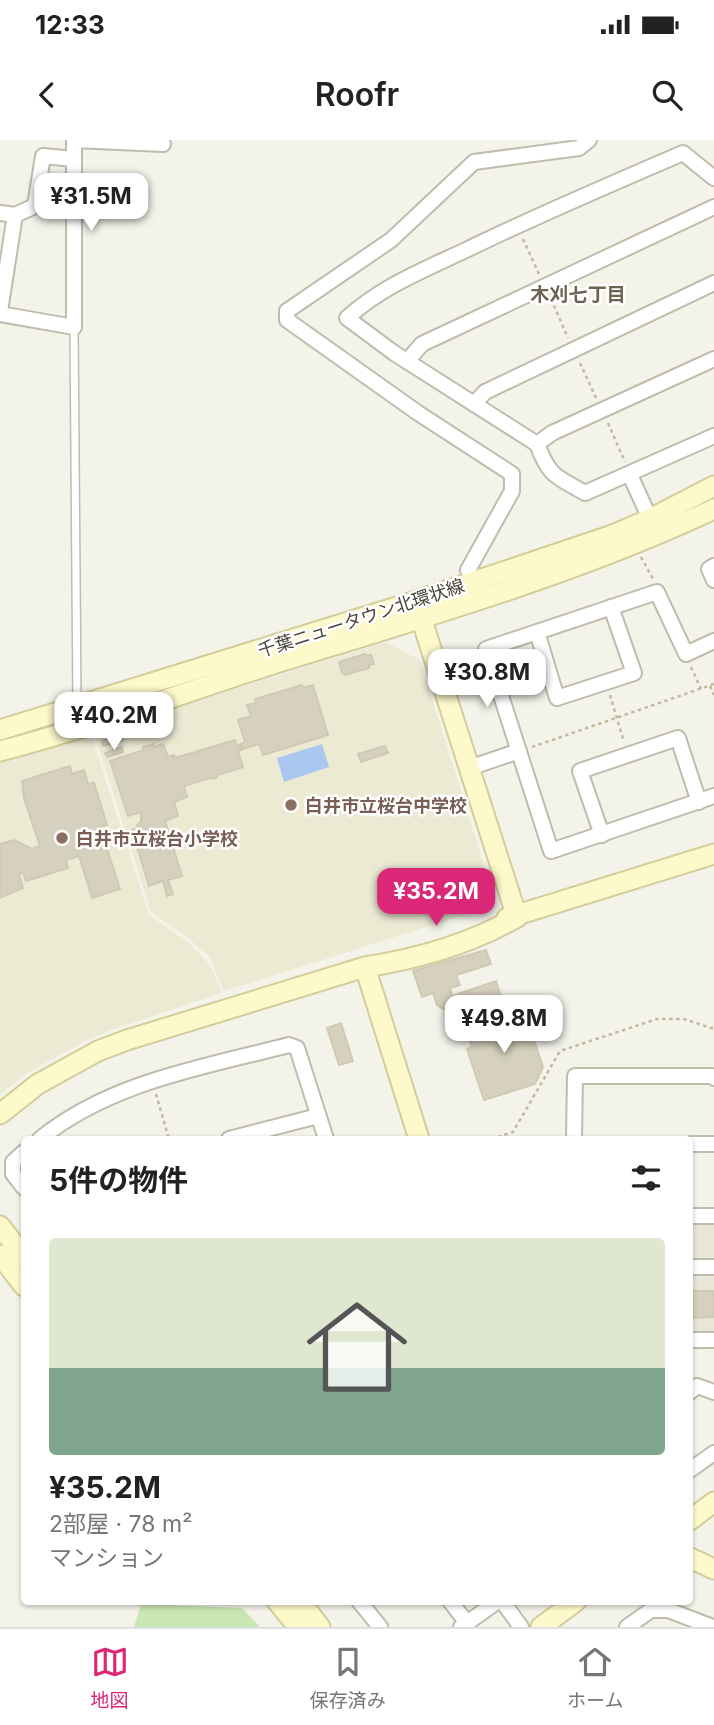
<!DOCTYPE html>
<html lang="ja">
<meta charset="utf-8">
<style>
body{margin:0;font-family:Inter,"Noto Sans JP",sans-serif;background:#f6f6f6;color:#222;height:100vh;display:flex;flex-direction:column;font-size:26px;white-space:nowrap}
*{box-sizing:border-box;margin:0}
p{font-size:23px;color:#767676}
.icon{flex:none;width:38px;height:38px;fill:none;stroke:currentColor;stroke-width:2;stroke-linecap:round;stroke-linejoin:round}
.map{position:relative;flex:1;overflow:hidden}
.drawer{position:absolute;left:21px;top:996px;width:672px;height:469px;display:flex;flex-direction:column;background:#fff;border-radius:7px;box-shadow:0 2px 5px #0004}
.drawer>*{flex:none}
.price{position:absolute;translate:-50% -60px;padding:0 16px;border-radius:14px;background:#fff;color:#222;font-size:23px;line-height:46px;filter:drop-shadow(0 2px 4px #0008)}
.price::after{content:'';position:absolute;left:50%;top:42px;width:21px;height:16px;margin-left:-10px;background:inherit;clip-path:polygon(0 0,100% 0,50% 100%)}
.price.active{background:#db2777;color:#fff}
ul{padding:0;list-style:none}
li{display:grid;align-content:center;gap:14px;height:371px;padding:0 28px}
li+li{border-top:2px solid #e0e0e0}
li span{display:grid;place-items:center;height:217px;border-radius:7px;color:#555}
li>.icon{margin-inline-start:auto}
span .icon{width:126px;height:126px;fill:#fffc;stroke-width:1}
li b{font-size:30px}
h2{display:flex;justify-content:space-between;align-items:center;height:84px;padding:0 28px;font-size:30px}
.status{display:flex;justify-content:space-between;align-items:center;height:49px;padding:0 35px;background:#fff;direction:ltr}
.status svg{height:19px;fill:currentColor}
header{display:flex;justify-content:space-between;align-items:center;height:91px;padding:0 28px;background:#fff;font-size:32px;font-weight:600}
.tab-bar{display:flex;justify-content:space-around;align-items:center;height:98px;border-top:2px solid #e0e0e0;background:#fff;font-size:19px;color:#767676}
.tab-bar a{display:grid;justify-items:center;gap:4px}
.tab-bar .active{color:#db2777}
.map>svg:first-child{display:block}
.residential{fill:#e8e6d8}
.education{fill:#edead4}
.green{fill:#c8e7b4}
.water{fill:#a9c7ef}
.building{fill:#d6d1bf;stroke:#d0cab3;stroke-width:2}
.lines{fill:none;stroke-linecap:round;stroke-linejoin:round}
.lane-casing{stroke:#c0bcac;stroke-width:10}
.street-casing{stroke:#c0bcac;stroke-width:18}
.secondary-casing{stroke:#d3cd9b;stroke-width:23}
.path{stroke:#c1ba9e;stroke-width:2.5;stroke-dasharray:3.5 3.5;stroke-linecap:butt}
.lane{stroke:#fff;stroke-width:7}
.street{stroke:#fff;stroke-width:14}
.secondary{stroke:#fdf9cb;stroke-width:19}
.education-dot{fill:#8d6e63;stroke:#fff;stroke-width:2.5}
.labels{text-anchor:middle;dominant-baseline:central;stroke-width:5;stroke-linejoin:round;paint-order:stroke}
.street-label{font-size:18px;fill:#484438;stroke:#fff}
.education-label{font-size:18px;font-weight:bold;fill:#785e54;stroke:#fff;text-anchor:start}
.neighbourhood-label{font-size:19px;font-weight:bold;fill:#6b6450;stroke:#fff}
</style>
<div class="status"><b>12:33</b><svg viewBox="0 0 49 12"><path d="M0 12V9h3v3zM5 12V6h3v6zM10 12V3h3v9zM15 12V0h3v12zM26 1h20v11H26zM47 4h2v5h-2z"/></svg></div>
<header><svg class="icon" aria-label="back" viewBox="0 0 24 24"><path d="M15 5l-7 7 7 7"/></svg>Roofr<svg class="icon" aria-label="search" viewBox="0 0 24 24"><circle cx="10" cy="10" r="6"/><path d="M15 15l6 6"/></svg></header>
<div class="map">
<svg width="714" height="1487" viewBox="0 0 714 1487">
<rect width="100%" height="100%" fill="#f4f3ea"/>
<!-- residential -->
<polygon class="residential" points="714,1081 714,1207 693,1210 690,1212 690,1082"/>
<!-- education -->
<g class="education">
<polygon points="385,502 420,520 488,738 471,773 224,851 209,816 188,798 151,772 94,593"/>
<polygon points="91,594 149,775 185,800 205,819 213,831 222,853 111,890 87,900 27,933 0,955 0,621"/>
</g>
<!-- green -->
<polygon class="green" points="141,1464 242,1468 260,1487 134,1487"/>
<!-- water -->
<polygon class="water" points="322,604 329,627 284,642 277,618"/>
<!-- building -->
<g class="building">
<polygon points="365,514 366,516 371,515 374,524 369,525 369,528 345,535 342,533 339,522"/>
<polygon points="302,545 303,548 313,545 328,595 263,615 259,604 243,609 241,604 245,602 238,580 251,576 247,565 256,563 255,559"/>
<polygon points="121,595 123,600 103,606 102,601"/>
<polygon points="235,600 237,606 241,604 242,610 238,611 243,627 218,635 215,639 210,638 184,646 187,657 174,662 178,676 165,681 182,736 168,740 173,754 167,756 163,741 149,746 132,690 138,688 137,685 141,682 141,672 128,676 110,621 144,610 143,607 154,604 154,607 163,604 168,617 174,615 175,618"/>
<polygon points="385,606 388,613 361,622 358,614"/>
<polygon points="122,607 123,612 107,617 105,613"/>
<polygon points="70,626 72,634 84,630 88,644 94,643 107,685 100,687 120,749 92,758 79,716 66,720 68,728 26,741 23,733 19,734 23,748 0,758 0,704 14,700 32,709 40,706 24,658 22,641"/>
<polygon points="486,810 491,824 456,835 460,845 450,848 452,856 496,841 501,857 451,874 437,865 433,853 422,857 413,831"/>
<polygon points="523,869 543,927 535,944 484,960 467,909 472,907 465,888"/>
<polygon points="341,883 353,921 339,925 327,888"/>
<polygon points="690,1151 714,1151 714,1177 690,1178"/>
</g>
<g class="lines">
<defs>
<polyline id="lane" points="74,187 77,563"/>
<g id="street">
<path d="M714 38 683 13C611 44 538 75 468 109 426 129 382 146 347 178L394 213 537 304C550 338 556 336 585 353L714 296"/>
<polyline points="0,73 15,75 35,66 43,16 74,19"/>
<polyline points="0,171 15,75"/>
<polyline points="0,174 74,187 74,0 163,4"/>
<polyline points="407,221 422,204 714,67"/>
<polyline points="474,264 485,252 714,143"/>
<polyline points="537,304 552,293 714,219"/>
<polyline points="630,335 650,379"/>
<polyline points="714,426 709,429 714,440"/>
<polyline points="472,442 468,430 512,351 512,334 418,273 287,180 287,171 391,100 474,22 579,8 589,0"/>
<polyline points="537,492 557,558 634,533 611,467"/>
<polyline points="714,501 686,514 657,452 486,509 551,711 714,656"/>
<polyline points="469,628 519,611"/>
<polyline points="602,695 580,631 678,598 699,662"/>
<path d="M40 999C110 942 204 927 289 905L297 908 326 999"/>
<polyline points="229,999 318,976"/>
<polyline points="574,999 575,936 712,936 714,938"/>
<polyline points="690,1004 714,1004"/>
<polyline points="24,1012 13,1022 13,1034 24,1048"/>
<polyline points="690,1076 714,1076"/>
<polyline points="690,1127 714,1127"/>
<polyline points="690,1200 714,1200"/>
<polyline points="690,1252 697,1246 714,1252"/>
<polyline points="690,1330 714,1313"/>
<polyline points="359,1461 380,1487"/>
<polyline points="450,1461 467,1483 461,1487"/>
<polyline points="502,1461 521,1487"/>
<polyline points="467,1483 498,1461"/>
<polyline points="627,1487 651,1470 668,1470 713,1487"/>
</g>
<g id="secondary">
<polyline points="418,468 517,777"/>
<polyline points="0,590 416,461 610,396 650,379 714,346"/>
<path d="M0 611C93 587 182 553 273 524 422 478 573 435 714 369"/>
<polyline points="507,778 714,714"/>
<polyline points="365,827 419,999"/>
<path d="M0 974 38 944 98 911 127 900 365 827C417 819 472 803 517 777"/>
<polyline points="0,1086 24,1117"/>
<polyline points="0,1115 24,1146"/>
<polyline points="690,1380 714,1362"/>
<polyline points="690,1418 714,1429"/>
<polyline points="277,1461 298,1487"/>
<polyline points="300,1461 320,1487"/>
<polyline points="541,1487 576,1461"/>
</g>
</defs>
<!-- lane casing -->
<use href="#lane" class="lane-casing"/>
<!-- street casing -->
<use href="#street" class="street-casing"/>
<!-- secondary casing -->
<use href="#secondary" class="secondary-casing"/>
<!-- path -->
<g class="path">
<polyline points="523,99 539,134"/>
<polyline points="551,159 568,198"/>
<polyline points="580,223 596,258"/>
<polyline points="608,283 625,322"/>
<polyline points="641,417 653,439"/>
<polyline points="449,518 473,511"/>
<polyline points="691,527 701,549"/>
<polyline points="710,546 714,555"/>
<polyline points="610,555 624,602"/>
<polyline points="532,607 714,544"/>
<polyline points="156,954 169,999"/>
<polyline points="491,999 513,992 560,911 657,879 684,879 714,889"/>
</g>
<!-- lane -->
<use href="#lane" class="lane"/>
<!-- street -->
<use href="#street" class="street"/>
<!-- secondary -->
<use href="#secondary" class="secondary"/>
</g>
<!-- markers -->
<g class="education-dot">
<circle cx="291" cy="665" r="7"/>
<circle cx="62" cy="698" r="7"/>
</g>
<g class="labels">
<!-- street labels -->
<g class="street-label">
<text transform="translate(361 478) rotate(-18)">千葉ニュータウン北環状線</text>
</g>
<!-- education labels -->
<g class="education-label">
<text x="305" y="665">白井市立桜台中学校</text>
<text x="76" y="698">白井市立桜台小学校</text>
</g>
<!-- neighbourhood labels -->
<g class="neighbourhood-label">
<text x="578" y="154">木刈七丁目</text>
</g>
</g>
</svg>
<b class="price" style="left:91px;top:93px">¥31.5M</b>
<b class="price" style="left:487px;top:569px">¥30.8M</b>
<b class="price" style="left:114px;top:612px">¥40.2M</b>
<b class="price active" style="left:436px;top:788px">¥35.2M</b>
<b class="price" style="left:504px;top:915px">¥49.8M</b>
<section class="drawer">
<h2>5件の物件<svg class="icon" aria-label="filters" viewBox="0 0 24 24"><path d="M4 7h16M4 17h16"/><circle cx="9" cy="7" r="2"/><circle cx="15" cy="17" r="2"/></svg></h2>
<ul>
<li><span style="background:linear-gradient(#dfe7d0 60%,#7fa58c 0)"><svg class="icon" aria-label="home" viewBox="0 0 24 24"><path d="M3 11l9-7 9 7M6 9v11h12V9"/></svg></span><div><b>¥35.2M</b><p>2部屋 · 78 m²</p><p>マンション</p></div></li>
</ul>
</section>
</div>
<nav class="tab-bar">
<a class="active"><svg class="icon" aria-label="map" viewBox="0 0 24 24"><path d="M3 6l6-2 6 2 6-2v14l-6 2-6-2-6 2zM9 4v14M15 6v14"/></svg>地図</a>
<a><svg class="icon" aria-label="saved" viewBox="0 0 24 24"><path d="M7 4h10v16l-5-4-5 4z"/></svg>保存済み</a>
<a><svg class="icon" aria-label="home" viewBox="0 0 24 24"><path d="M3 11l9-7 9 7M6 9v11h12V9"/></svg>ホーム</a>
</nav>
